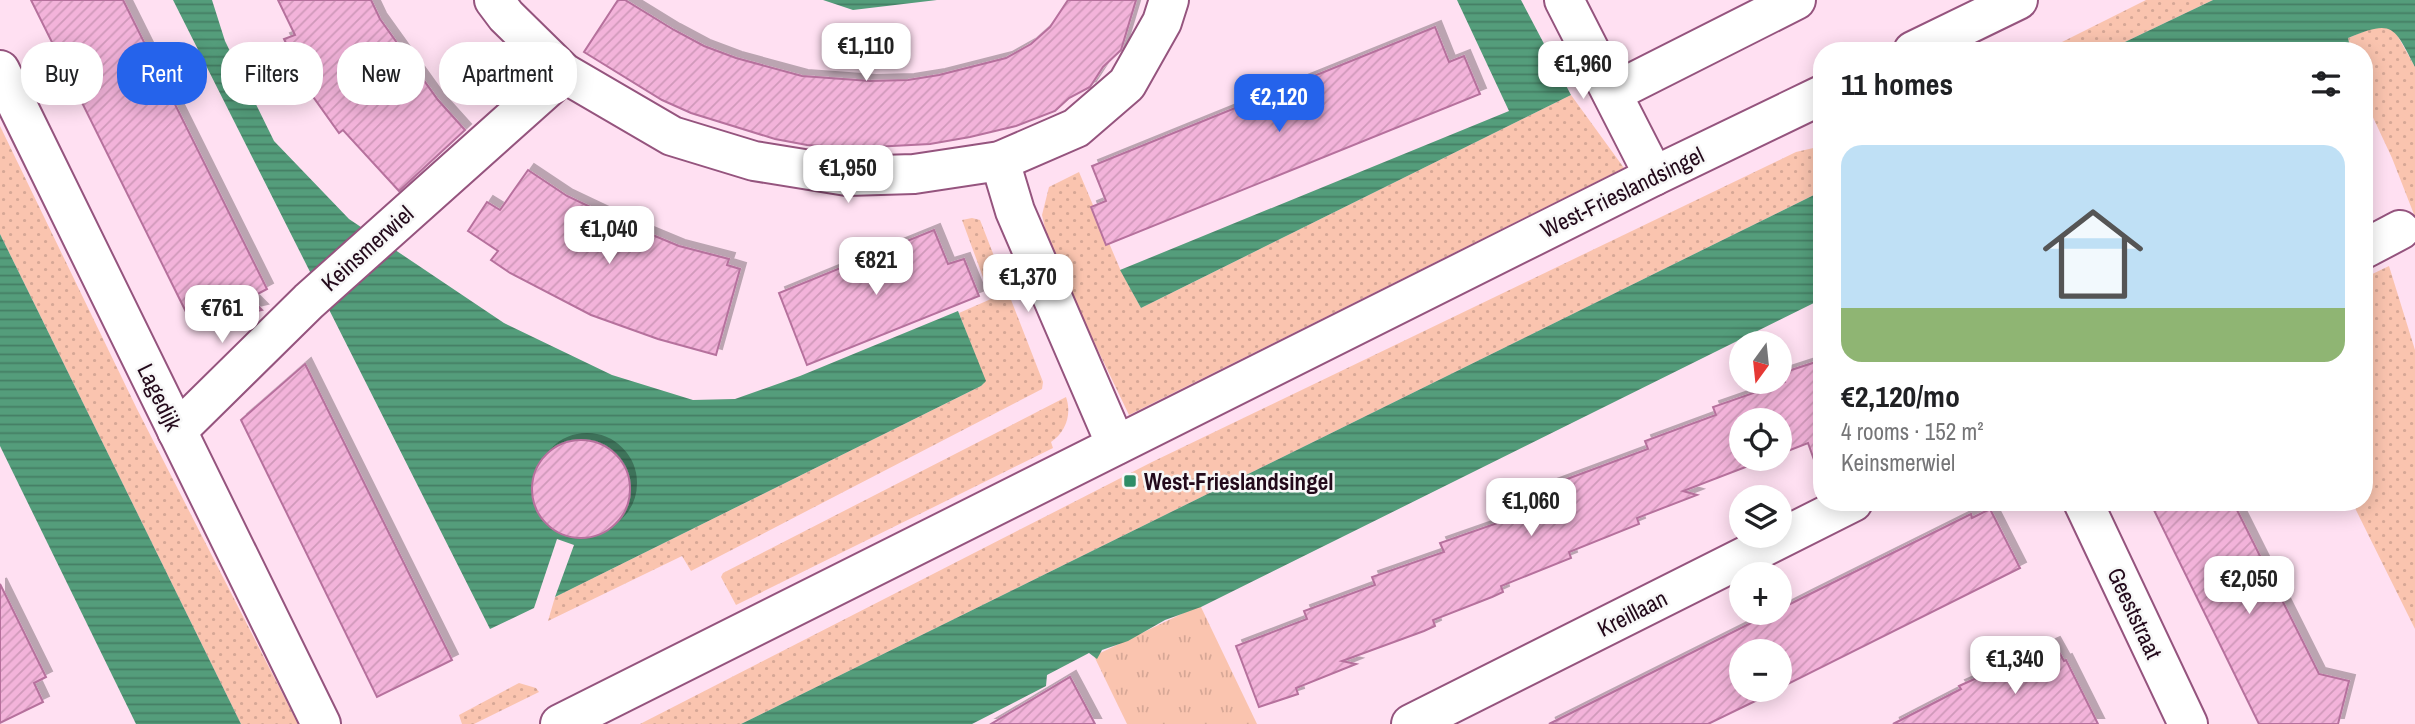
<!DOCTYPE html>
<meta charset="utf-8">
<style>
body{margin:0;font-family:"Archivo Narrow",sans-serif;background:#f6f6f6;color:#202124;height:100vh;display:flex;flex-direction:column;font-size:26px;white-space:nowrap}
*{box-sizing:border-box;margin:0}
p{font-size:23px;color:#757577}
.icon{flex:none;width:38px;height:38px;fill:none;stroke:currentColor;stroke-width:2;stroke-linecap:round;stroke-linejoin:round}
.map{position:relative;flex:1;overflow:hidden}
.drawer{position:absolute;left:1813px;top:42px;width:560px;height:469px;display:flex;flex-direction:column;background:#fff;border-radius:28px;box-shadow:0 4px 18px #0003}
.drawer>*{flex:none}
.banner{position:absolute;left:21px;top:42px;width:665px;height:63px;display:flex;gap:14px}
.needle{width:46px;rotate:195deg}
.tools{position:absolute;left:1729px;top:331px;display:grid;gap:14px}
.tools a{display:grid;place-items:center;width:63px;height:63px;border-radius:50%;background:#fff;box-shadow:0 4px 18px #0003;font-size:35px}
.price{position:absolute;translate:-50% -60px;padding:0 16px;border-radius:14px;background:#fff;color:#222;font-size:23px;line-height:46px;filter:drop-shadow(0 2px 4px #0008)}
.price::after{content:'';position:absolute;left:50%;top:42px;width:21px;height:16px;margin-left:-10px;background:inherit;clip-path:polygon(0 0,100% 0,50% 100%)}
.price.current{background:#2563eb;color:#fff}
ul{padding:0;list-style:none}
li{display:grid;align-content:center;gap:14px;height:371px;padding:0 28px}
li span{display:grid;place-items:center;height:217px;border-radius:21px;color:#555}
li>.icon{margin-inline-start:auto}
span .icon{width:126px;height:126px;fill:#fffc;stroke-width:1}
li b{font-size:30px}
h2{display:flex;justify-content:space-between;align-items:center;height:84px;padding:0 28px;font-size:30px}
.chip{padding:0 24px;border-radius:28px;background:#fff;box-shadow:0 4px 18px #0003;font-size:24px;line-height:63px}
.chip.current{background:#2563eb;color:#fff}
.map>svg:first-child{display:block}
.grass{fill:url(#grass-dots)}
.park{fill:url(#park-tufts)}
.water{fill:url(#water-rules)}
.building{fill:url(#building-hatch);stroke:#b6719d;stroke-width:2;filter:url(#shadow)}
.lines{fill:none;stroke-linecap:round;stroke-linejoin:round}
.minor-casing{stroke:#95547e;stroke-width:42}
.minor{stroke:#fff;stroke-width:38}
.poi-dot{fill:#2e8d66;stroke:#f7f7f7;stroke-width:2.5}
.labels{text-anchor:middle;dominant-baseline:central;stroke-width:5;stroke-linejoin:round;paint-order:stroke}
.street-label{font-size:23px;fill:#230a1b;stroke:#f7f7f7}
.poi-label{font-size:23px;font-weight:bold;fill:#230a1b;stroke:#f7f7f7;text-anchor:start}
</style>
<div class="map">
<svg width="2415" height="724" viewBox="0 0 2415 724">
<defs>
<pattern id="grass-dots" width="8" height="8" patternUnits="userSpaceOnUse" patternTransform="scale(1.75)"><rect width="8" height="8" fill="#fac4af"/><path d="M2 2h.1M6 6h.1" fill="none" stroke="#d6a796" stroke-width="1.8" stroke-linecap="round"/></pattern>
<pattern id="park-tufts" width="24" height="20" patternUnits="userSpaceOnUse" patternTransform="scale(1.75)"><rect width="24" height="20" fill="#fac4af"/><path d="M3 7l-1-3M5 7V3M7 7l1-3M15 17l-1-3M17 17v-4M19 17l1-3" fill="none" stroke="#d6a796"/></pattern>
<pattern id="water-rules" width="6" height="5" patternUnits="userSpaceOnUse" patternTransform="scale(1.75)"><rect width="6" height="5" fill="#549d7b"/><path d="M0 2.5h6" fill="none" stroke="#457e64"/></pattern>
<pattern id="building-hatch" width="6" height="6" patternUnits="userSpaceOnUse" patternTransform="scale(1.75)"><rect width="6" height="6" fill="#f3b3da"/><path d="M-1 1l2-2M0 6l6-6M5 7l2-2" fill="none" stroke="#d099ba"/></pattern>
<filter id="shadow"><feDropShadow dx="6" dy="-6" stdDeviation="0" flood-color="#0004"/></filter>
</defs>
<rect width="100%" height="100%" fill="#ffe0f2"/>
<!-- grass -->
<g class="grass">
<polygon points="2146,0 2213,0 2106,51 2044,51"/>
<polygon points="2377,26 2388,28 2396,33 2415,67 2415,217 2392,158 2364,98 2364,51 2351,51 2348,38"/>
<polygon points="1571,95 1624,168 1129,415 1050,250 1042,215 1049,187 1079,172 1120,269 1141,308"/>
<polygon points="0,126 137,409 298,724 241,724 0,234"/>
<polygon points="1822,146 1822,191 741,724 640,724 1152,462 1796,152"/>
<polygon points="972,218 980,220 1043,382 1042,389 691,571 682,556 548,621 555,597 981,386 985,381 959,313 991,299 962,220"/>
<polygon points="2389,266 2415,350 2415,629 2352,502 2364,502 2364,278"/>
<path d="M1066 397C1072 414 1066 432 1051 442L1053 448 736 605 721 577 723 573Z"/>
<polygon points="519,683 536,688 539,692 474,724 462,724 459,715"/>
</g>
<!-- park -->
<polygon class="park" points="1200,605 1257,724 1127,724 1094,656"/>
<!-- water -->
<g class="water">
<polygon points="173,0 212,0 225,41 274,141 349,219 504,323 612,375 693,400 735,399 800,376 958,311 986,381 981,386 555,597 574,545 557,539 534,608 490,629"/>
<polygon points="823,0 937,0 853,10"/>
<polygon points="1457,0 1521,0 1571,95 1141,308 1120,270 1509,111"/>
<path d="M2213 0H2415V67C2394 26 2393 19 2348 38L2351 51H2106Z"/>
<polygon points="1822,191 1822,299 1201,607 1165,620 1128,641 1102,650 1097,659 1089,653 1047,675 1046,686 972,724 741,724"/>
<polygon points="0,234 241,724 136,724 0,446"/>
</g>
<!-- building -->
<g class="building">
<polygon points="31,0 123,0 267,289 250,298 262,310 193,326"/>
<polygon points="278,0 371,0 380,19 438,100 465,130 399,191 343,130 339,133 289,63 294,60 284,39 295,35"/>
<polygon points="618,0 625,0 674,30 704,46 736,58 802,76 870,81 908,80 939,75 1006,58 1031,44 1050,27 1068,0 1136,0 1121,50 1103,67 1090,87 1069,98 1055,111 1016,126 970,137 930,144 854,148 807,145 775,139 691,113 662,100 584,52"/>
<polygon points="1435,27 1449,62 1464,56 1480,94 1106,245 1091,207 1106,201 1092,166"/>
<polygon points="528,170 567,196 626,224 679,246 729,259 727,265 740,269 716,355 658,339 591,315 510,273 491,260 498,251 468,231 487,202 500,210"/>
<polygon points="934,230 948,264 964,259 979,296 807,365 779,293"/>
<polygon points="1822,360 1822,470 1818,471 1808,443 1780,454 1780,420 1741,420 1741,458 1769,458 1683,491 1697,495 1637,518 1639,524 1569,552 1571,558 1501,586 1503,592 1492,597 1433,620 1435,626 1424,631 1342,661 1356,664 1296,688 1298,694 1259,707 1236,646 1307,619 1304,611 1375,585 1372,577 1444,552 1440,543 1512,518 1508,509 1551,485 1648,449 1645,441 1716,415 1713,407 1785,382 1782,373"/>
<polygon points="305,364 452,660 377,697 241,420"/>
<circle cx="581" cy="489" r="49"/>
<polygon points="2150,502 2233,502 2319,674 2349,681 2338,724 2259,724"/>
<polygon points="1990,509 2020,568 1780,688 1780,651 1741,651 1741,690 1778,690 1708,724 1549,724 1773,612 1780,612 1780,609 1806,596 1971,514 1972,518"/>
<polygon points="0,584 46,677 34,683 43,702 0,723"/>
<polygon points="2054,643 2064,661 2066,660 2098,724 1893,724 1961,689 1959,686"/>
<polygon points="1070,677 1095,724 991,724"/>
</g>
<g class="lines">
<defs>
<g id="minor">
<polyline points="494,0 506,16 564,73 672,136 754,161 847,176 914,174 1000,161 1076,128 1127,84 1162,22 1169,0"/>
<polyline points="1564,0 1654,176"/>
<polyline points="1913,51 2018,0"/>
<polyline points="0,70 321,724"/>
<polyline points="1612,93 1796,0"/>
<polyline points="1000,161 1015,211 1116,445"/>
<polyline points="2364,249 2400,230"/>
<polyline points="177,431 309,301 564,73"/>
<polyline points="2083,502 2188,724"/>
<polyline points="560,724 1654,176 1822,95"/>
<polyline points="1411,724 1853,502"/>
</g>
</defs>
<!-- minor casing -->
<use href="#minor" class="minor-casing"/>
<!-- minor -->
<use href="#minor" class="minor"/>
</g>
<!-- markers -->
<rect class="poi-dot" x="1123" y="474" width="14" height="14" rx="3.5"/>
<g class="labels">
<!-- street labels -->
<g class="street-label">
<text transform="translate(1622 192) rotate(-26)">West-Frieslandsingel</text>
<text transform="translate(367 248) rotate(-42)">Keinsmerwiel</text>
<text transform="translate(160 397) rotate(64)">Lagedijk</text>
<text transform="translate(1632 613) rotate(-27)">Kreillaan</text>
<text transform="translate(2135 613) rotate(65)">Geeststraat</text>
</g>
<!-- poi labels -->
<g class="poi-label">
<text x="1144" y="481">West-Frieslandsingel</text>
</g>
</g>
</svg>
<div class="tools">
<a><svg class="needle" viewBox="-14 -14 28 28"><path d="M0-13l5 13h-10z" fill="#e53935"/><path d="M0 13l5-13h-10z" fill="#757577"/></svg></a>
<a><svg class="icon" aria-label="locate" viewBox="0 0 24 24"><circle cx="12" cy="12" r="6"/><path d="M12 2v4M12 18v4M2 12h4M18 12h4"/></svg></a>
<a><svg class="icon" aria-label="layers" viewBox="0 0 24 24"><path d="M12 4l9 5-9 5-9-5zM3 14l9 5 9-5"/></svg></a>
<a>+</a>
<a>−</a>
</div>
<b class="price" style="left:866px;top:83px">€1,110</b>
<b class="price" style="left:1583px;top:101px">€1,960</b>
<b class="price current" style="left:1279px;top:134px">€2,120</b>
<b class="price" style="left:848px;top:205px">€1,950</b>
<b class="price" style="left:609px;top:266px">€1,040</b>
<b class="price" style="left:876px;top:297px">€821</b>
<b class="price" style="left:1028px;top:314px">€1,370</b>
<b class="price" style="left:222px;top:345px">€761</b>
<b class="price" style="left:1531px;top:538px">€1,060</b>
<b class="price" style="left:2249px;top:616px">€2,050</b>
<b class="price" style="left:2015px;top:696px">€1,340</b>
<div class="banner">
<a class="chip">Buy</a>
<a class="chip current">Rent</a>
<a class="chip">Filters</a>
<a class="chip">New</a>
<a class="chip">Apartment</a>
</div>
<section class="drawer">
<h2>11 homes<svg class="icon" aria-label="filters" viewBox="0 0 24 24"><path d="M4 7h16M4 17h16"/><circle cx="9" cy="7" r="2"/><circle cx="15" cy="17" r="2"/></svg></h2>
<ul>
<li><span style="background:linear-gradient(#bfe0f5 75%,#8fb573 0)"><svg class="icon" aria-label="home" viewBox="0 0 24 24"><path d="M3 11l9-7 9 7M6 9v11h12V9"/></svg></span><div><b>€2,120/mo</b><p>4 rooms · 152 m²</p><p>Keinsmerwiel</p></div></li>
</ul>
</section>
</div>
